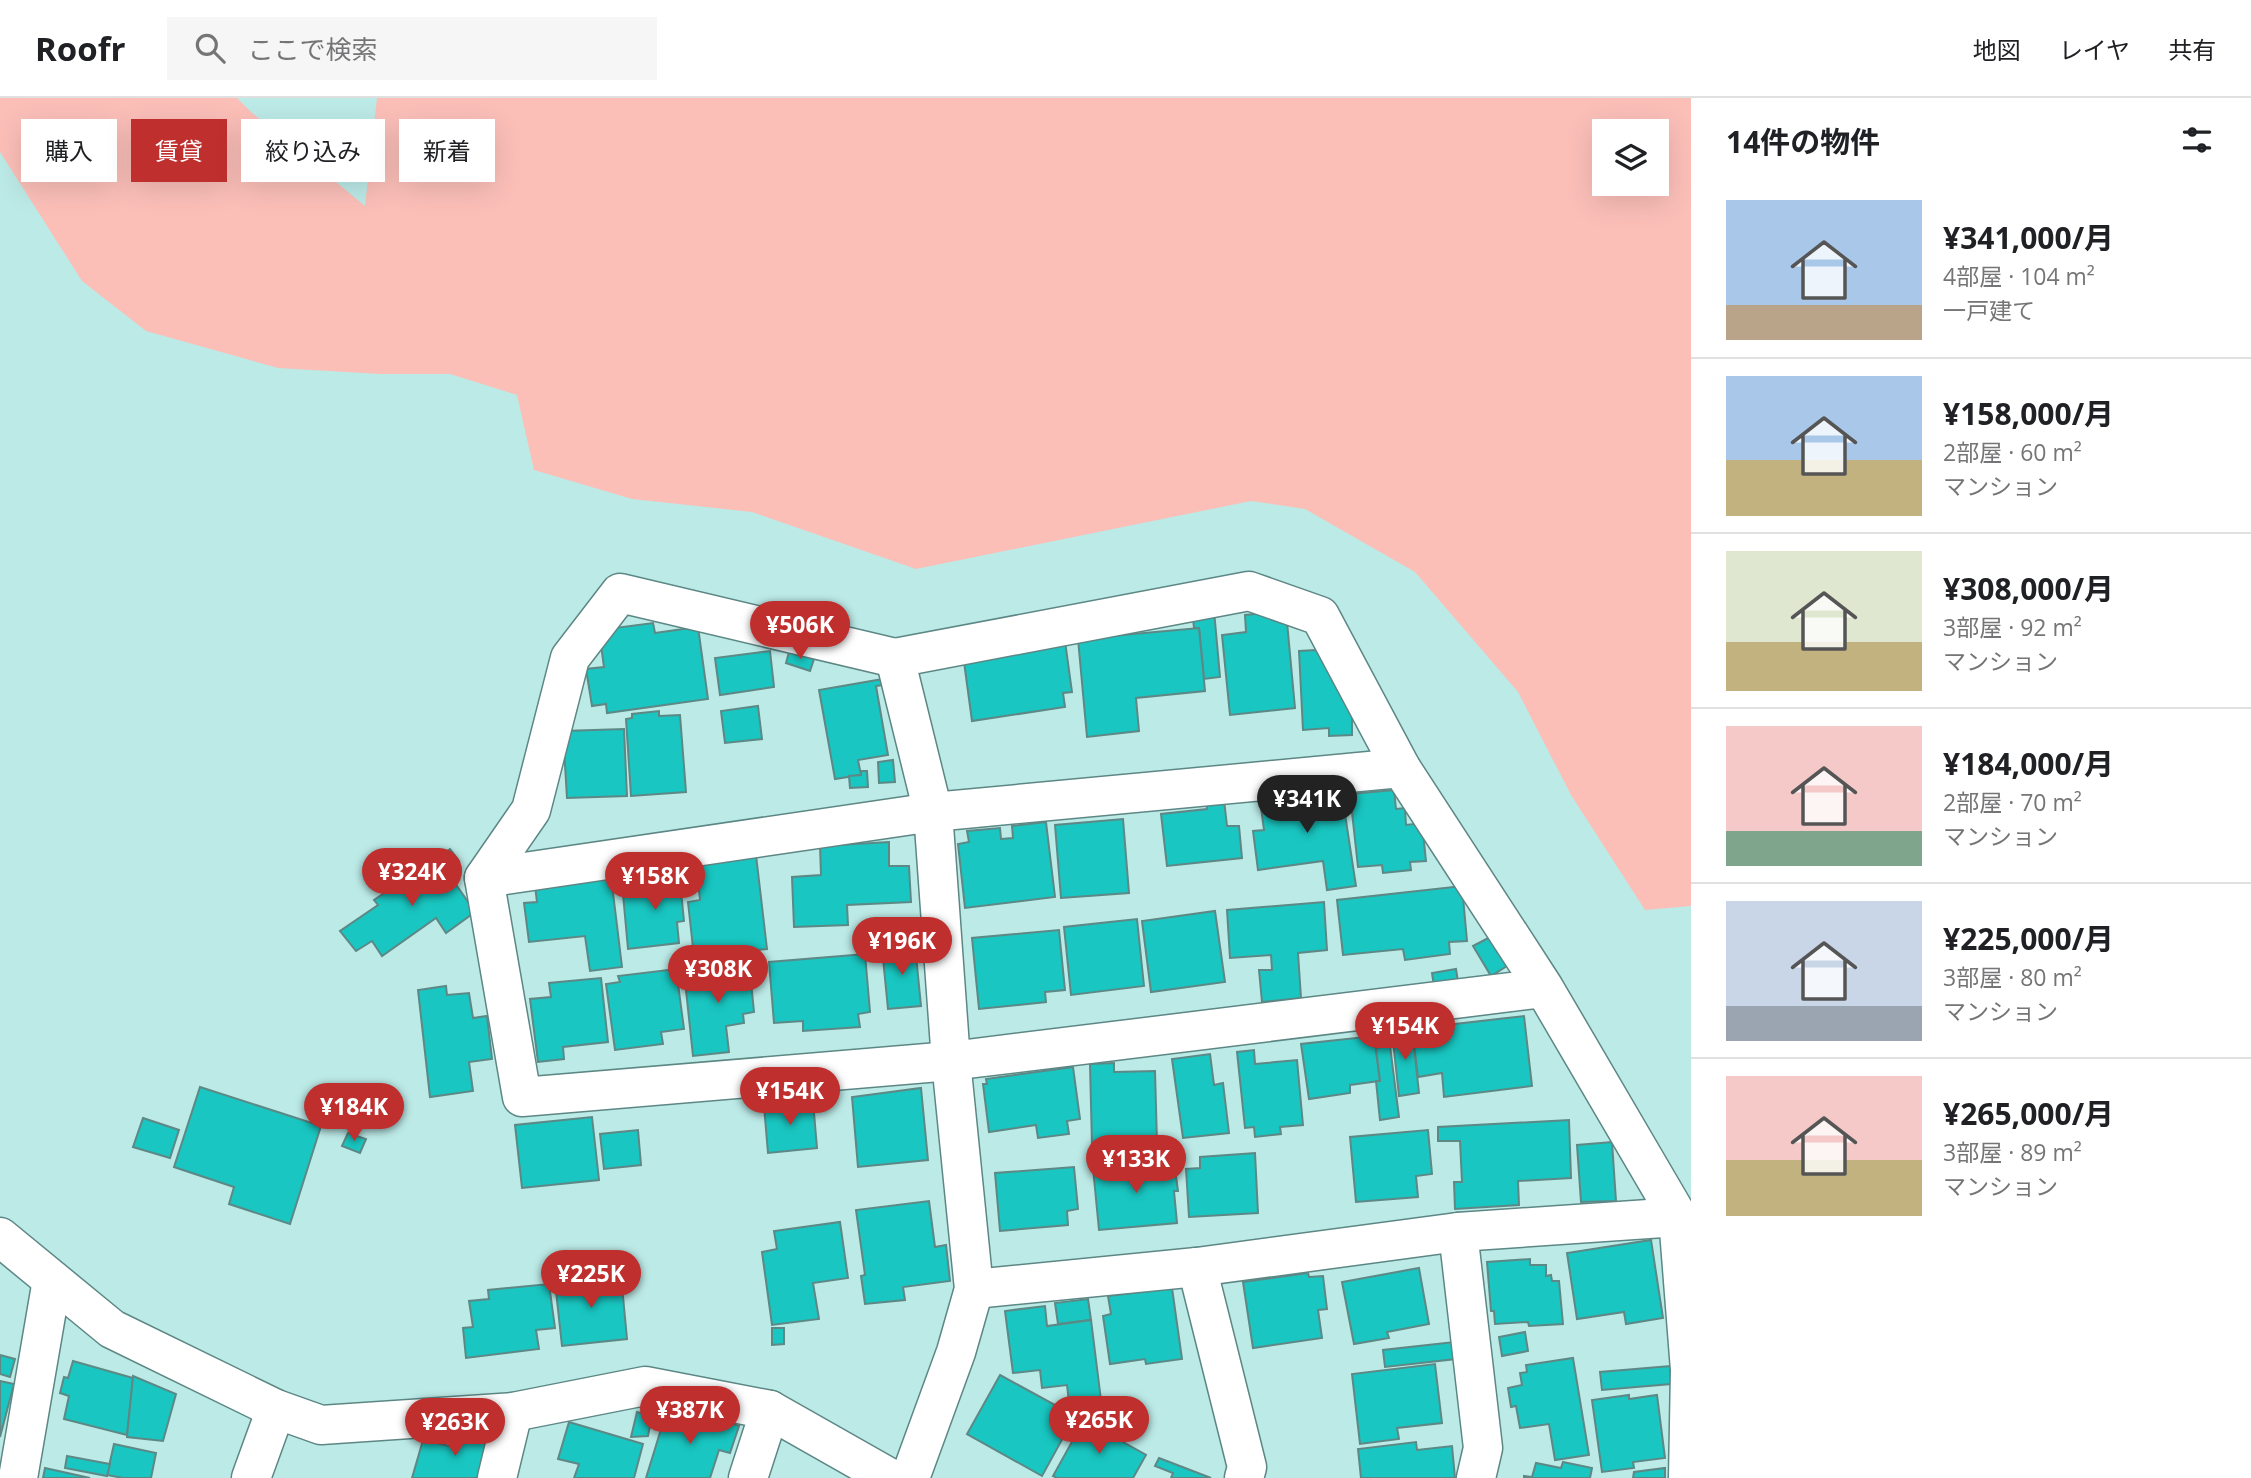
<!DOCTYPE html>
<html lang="ja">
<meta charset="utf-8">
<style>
body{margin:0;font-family:"Open Sans","Noto Sans JP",sans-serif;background:#f6f6f6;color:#202124;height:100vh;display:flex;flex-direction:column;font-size:26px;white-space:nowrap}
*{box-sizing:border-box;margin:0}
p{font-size:23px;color:#757577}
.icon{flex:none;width:38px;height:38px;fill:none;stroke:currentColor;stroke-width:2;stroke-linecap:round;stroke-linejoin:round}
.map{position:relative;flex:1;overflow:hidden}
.side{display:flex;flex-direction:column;background:#fff;width:560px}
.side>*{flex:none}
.guide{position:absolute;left:21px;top:21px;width:665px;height:63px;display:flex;gap:14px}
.tools{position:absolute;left:1592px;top:21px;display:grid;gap:14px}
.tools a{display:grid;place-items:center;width:77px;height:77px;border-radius:0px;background:#fff;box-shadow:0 7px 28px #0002;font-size:35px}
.price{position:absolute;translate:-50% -60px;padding:0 16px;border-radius:24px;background:#be2f2e;color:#fff;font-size:23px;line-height:46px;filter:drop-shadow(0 2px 4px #0008)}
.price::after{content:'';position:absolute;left:50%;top:42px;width:21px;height:16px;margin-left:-10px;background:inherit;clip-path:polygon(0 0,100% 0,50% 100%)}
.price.selected{background:#222;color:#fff}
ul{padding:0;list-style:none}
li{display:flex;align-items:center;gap:21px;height:175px;padding:0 35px}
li+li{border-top:2px solid #e0e0e0}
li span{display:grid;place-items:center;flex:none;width:196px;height:140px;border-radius:0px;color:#555}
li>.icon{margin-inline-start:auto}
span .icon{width:84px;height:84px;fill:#fffc;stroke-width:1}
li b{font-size:30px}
h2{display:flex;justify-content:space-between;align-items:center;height:84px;padding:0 35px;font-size:30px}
.tag{padding:0 24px;border-radius:0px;background:#fff;box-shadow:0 7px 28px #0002;font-size:24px;line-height:63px}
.tag.selected{background:#be2f2e;color:#fff}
header{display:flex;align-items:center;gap:42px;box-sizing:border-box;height:98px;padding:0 35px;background:#fff;border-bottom:2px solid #e0e0e0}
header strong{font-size:33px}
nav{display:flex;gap:38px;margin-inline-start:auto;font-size:24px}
.search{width:490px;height:63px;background:#f6f6f6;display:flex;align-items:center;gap:18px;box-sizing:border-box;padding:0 24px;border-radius:0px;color:#757577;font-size:26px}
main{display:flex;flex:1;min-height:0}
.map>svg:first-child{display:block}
.green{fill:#fbbfb8;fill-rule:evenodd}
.building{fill:#19c6c1;stroke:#5d8885;stroke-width:2}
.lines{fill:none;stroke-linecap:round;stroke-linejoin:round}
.minor-casing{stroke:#5c8785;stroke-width:41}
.minor{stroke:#fff;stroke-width:38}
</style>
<header>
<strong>Roofr</strong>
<div class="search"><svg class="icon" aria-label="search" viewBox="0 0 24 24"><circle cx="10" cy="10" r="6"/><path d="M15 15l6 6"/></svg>ここで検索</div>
<nav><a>地図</a><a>レイヤ</a><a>共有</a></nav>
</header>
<main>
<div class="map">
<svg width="1691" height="1380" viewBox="0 0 1691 1380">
<rect width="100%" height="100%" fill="#bceae7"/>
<!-- green -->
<path class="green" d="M0 0H237L250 13 365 108 377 0H1691V808L1645 812 1571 697 1518 594 1415 474 1305 411 1251 403 916 471 752 414 632 401 534 372 517 297 450 276H380L278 270 146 233 82 183 0 54ZM1605 33H1657V86H1605Z"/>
<!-- building -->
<g class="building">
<polygon points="1213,501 1220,579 1204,581 1199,530 1194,530 1191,502"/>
<polygon points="1286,513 1295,610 1230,617 1222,537 1246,534 1245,517"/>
<polygon points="653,525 655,535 698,529 708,601 607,615 606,606 592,608 586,571 604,569 599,532"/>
<polygon points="1199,530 1205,593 1136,600 1139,633 1087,639 1078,541"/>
<polygon points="1064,536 1072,594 1063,595 1065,609 972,623 964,564"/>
<polygon points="1335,551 1368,621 1352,621 1352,637 1329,638 1329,630 1303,632 1299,553"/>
<polygon points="770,553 774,589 720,597 715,560"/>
<polygon points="789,554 814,561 810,573 786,565"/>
<polygon points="883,581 884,587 876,588 888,657 858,662 861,677 835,681 819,592"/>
<polygon points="758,608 762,641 725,645 721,613"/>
<polygon points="659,613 659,618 680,617 686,694 631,698 626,621 632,620 632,616"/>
<polygon points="624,631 627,698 567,700 563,633"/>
<polygon points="893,662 895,684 879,685 878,664"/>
<polygon points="861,673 867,673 868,689 850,690 849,678 861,677"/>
<polygon points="1341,690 1356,788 1327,792 1323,763 1258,772 1253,733 1264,732 1260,702"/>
<polygon points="1394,692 1396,711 1405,710 1406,727 1422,725 1426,763 1410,764 1411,772 1383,775 1382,767 1358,769 1350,696"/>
<polygon points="1224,702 1227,728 1239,728 1242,760 1167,768 1161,716 1207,711 1206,704"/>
<polygon points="1123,721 1129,795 1061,800 1055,727"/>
<polygon points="1046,724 1055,799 965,810 958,746 969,744 967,733 1000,730 1001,741 1013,740 1012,728"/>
<polygon points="889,744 889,768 909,768 911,804 847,807 848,827 794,829 792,779 821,777 820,748"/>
<polygon points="450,751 459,763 446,772 475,814 446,835 436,820 382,858 372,843 356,853 340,833 378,807 374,802"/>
<polygon points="756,757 767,851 694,859 688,804 700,802 696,764"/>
<polygon points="678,764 684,823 677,824 679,845 628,851 623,796 663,792 660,765"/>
<polygon points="611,778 622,869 590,873 585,838 529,844 524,805 537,804 534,780"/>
<polygon points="1462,788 1467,843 1449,844 1450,856 1405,862 1403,851 1343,857 1337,802"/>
<polygon points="1324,804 1327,852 1298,855 1301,900 1262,904 1259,872 1272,872 1271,857 1230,860 1227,812"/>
<polygon points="1215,813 1225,884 1151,894 1142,823"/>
<polygon points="1137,821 1144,888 1071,897 1064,829"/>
<polygon points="1059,832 1065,892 1045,894 1046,904 979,911 972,840"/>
<polygon points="1490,839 1507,868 1491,878 1473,848"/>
<polygon points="915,847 921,908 888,911 882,850"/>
<polygon points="865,856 870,914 858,916 860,929 803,933 803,923 774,925 769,864"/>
<polygon points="749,864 754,914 743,916 744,925 726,928 729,954 693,958 686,892 694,892 692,869"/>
<polygon points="676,871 684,931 661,934 663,946 615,952 606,886 620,884 618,878"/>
<polygon points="1456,871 1458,884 1434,888 1432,875"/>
<polygon points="601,880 608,944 563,949 564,961 538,964 530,901 551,899 549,885"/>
<polygon points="446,888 447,897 469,895 473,920 487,918 492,961 469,964 473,993 430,999 418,892"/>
<polygon points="1524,918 1532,988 1444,999 1442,975 1418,979 1412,931"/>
<polygon points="1412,931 1419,995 1399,998 1392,933"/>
<polygon points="1374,938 1380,983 1350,987 1350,995 1309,1001 1301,946"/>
<polygon points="1390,948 1399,1019 1380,1022 1376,983 1380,983 1376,950"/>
<polygon points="1254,952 1255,966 1297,962 1303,1027 1280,1029 1281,1036 1255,1039 1254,1029 1245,1030 1237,954"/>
<polygon points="1210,956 1214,987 1223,985 1229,1035 1183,1040 1172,961"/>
<polygon points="1114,965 1114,974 1155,973 1157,1045 1092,1047 1090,966"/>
<polygon points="1073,969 1080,1021 1067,1023 1069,1036 1038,1040 1036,1027 989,1034 983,986 987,986 986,981"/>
<polygon points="200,989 321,1028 290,1126 229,1106 234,1089 174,1069"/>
<polygon points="921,990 928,1062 858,1069 852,999"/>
<polygon points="813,1003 817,1050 768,1055 764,1008"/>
<polygon points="592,1019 599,1082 522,1090 515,1027"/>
<polygon points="143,1020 179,1032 170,1060 133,1049"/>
<polygon points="1569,1022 1571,1080 1518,1083 1519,1107 1455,1111 1454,1084 1462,1084 1460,1043 1438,1043 1438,1029"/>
<polygon points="638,1032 641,1067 604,1071 600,1036"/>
<polygon points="1428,1032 1432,1076 1416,1078 1418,1099 1356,1104 1350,1039"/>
<polygon points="348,1035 366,1041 360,1055 342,1048"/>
<polygon points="1612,1044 1616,1103 1581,1104 1577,1047"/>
<polygon points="1255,1055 1258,1115 1189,1119 1186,1071 1200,1070 1200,1059"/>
<polygon points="1174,1063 1178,1093 1174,1093 1177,1125 1099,1132 1093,1070"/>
<polygon points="1074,1069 1078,1111 1067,1113 1068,1127 1000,1133 995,1075"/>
<polygon points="929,1103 935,1149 946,1147 950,1183 903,1189 905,1202 865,1206 861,1178 865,1177 856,1112"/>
<polygon points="840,1124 848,1180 813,1185 819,1221 772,1227 762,1154 777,1151 774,1133"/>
<polygon points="1651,1142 1663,1220 1626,1226 1624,1214 1577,1221 1567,1155"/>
<polygon points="1530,1161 1530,1167 1546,1167 1546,1178 1551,1177 1552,1183 1559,1183 1563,1226 1529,1228 1528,1224 1495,1226 1494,1213 1491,1213 1487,1164"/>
<polygon points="1419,1170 1429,1226 1387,1234 1389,1240 1354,1246 1342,1184"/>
<polygon points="1308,1175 1309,1179 1323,1178 1327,1211 1318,1212 1322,1240 1253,1250 1243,1184"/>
<polygon points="621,1177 627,1241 562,1248 555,1184"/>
<polygon points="549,1186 555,1230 536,1232 539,1251 466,1260 463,1230 473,1229 469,1203 489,1201 488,1192"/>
<polygon points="1172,1190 1182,1261 1146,1266 1145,1261 1110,1266 1103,1218 1111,1216 1108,1198"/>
<polygon points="1088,1201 1091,1222 1058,1226 1055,1205"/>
<polygon points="1045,1208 1047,1228 1091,1222 1103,1318 1092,1319 1090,1301 1069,1304 1067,1287 1042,1290 1040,1272 1013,1275 1005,1213"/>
<polygon points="772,1230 784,1230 784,1246 772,1247"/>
<polygon points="1525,1234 1528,1253 1502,1258 1499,1239"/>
<polygon points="1454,1244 1456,1261 1385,1269 1383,1252"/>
<polygon points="0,1257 15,1261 10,1279 0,1276"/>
<polygon points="1573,1260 1589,1357 1555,1362 1549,1326 1520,1330 1516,1308 1511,1309 1508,1290 1522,1287 1520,1275 1527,1274 1526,1267"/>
<polygon points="73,1263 133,1280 127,1337 64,1321 69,1298 60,1295 64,1279 68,1280"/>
<polygon points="1435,1266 1442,1325 1397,1330 1399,1341 1360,1346 1352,1276"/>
<polygon points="1670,1268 1671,1286 1602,1292 1600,1274"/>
<polygon points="1000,1277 1075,1318 1042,1378 967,1336"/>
<polygon points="133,1278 176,1296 163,1343 127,1339"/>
<polygon points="0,1283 14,1286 0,1339"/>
<polygon points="1629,1297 1629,1301 1657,1297 1665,1360 1633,1364 1634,1370 1602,1374 1592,1302"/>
<polygon points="685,1311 739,1328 730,1355 719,1352 710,1380 646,1380 666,1315 682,1320"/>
<polygon points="637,1314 652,1318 648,1338 631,1339"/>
<polygon points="1084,1322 1146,1357 1133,1380 1057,1380 1053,1378"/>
<polygon points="569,1324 643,1346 634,1380 574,1380 579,1366 558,1361"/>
<polygon points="496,1334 482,1380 412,1380 423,1342 458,1350 459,1338"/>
<polygon points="1416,1344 1417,1352 1452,1348 1455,1380 1361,1380 1358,1351"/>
<polygon points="114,1346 156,1355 151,1380 123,1380 107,1377"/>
<polygon points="67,1358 110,1366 107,1378 65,1370"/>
<polygon points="1159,1360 1211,1380 1171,1380 1173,1375 1155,1368"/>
<polygon points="1563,1364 1592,1370 1590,1380 1524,1380 1524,1378 1532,1379 1536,1365 1561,1370"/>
<polygon points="45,1370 90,1380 43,1380"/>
<polygon points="1665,1370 1665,1380 1633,1380 1634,1374"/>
</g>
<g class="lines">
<defs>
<g id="minor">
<polyline points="895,560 933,714 951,963 974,1191 956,1254 910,1380"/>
<polyline points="484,780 933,714 1401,670"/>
<polyline points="1544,890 951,963 522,999 484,780 531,712 570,560 620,495 895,560 1249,493 1320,518 1401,670 1544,890 1678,1119 1690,1272 1688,1380"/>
<polyline points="1458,1134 1483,1350 1476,1380"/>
<polyline points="0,1139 112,1231 276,1311 321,1327 513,1314 645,1288 770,1312 890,1380"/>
<polyline points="1197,1169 1247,1369 1244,1380"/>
<polyline points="974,1191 1197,1169 1458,1134 1678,1119"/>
<polyline points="18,1380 52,1182"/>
<polyline points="251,1380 276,1311"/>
<polyline points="497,1380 513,1314"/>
<polyline points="748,1380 770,1312"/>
</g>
</defs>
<!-- minor casing -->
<use href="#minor" class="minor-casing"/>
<!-- minor -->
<use href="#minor" class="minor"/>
</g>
</svg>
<div class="tools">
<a><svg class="icon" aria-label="layers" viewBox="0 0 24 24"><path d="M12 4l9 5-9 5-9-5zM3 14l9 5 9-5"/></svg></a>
</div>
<b class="price" style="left:800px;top:563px">¥506K</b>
<b class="price selected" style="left:1307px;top:737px">¥341K</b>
<b class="price" style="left:412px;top:810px">¥324K</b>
<b class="price" style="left:655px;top:814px">¥158K</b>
<b class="price" style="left:902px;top:879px">¥196K</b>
<b class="price" style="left:718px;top:907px">¥308K</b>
<b class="price" style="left:1405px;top:964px">¥154K</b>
<b class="price" style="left:790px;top:1029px">¥154K</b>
<b class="price" style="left:354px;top:1045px">¥184K</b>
<b class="price" style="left:1136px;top:1097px">¥133K</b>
<b class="price" style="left:591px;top:1212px">¥225K</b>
<b class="price" style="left:690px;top:1348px">¥387K</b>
<b class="price" style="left:1099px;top:1358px">¥265K</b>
<b class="price" style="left:455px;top:1360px">¥263K</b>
<div class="guide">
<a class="tag">購入</a>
<a class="tag selected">賃貸</a>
<a class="tag">絞り込み</a>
<a class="tag">新着</a>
</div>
</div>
<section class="side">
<h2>14件の物件<svg class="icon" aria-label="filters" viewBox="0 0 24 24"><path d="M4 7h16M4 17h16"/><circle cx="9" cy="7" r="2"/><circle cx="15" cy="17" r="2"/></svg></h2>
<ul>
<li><span style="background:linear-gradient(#a9c7e8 75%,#b9a48a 0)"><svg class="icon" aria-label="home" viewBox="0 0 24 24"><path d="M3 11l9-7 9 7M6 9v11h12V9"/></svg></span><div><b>¥341,000/月</b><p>4部屋 · 104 m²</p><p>一戸建て</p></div></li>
<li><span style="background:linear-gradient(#a9c7e8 60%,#c2b280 0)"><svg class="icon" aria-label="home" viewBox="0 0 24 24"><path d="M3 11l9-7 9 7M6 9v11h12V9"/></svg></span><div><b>¥158,000/月</b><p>2部屋 · 60 m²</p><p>マンション</p></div></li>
<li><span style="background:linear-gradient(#dfe7d0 65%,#c2b280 0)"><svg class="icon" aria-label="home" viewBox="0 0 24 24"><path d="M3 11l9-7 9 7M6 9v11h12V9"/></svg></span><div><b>¥308,000/月</b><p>3部屋 · 92 m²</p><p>マンション</p></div></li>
<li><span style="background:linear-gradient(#f6c9c9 75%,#7fa58c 0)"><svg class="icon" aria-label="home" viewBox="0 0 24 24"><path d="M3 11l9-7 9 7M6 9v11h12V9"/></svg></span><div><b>¥184,000/月</b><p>2部屋 · 70 m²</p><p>マンション</p></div></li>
<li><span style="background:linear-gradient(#c9d6e8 75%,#9aa5b1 0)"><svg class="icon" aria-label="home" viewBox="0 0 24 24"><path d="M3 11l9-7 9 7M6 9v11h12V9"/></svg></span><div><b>¥225,000/月</b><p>3部屋 · 80 m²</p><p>マンション</p></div></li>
<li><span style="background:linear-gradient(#f6c9c9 60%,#c2b280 0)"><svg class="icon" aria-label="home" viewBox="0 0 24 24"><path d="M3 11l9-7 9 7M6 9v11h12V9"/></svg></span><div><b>¥265,000/月</b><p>3部屋 · 89 m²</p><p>マンション</p></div></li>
</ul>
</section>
</main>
